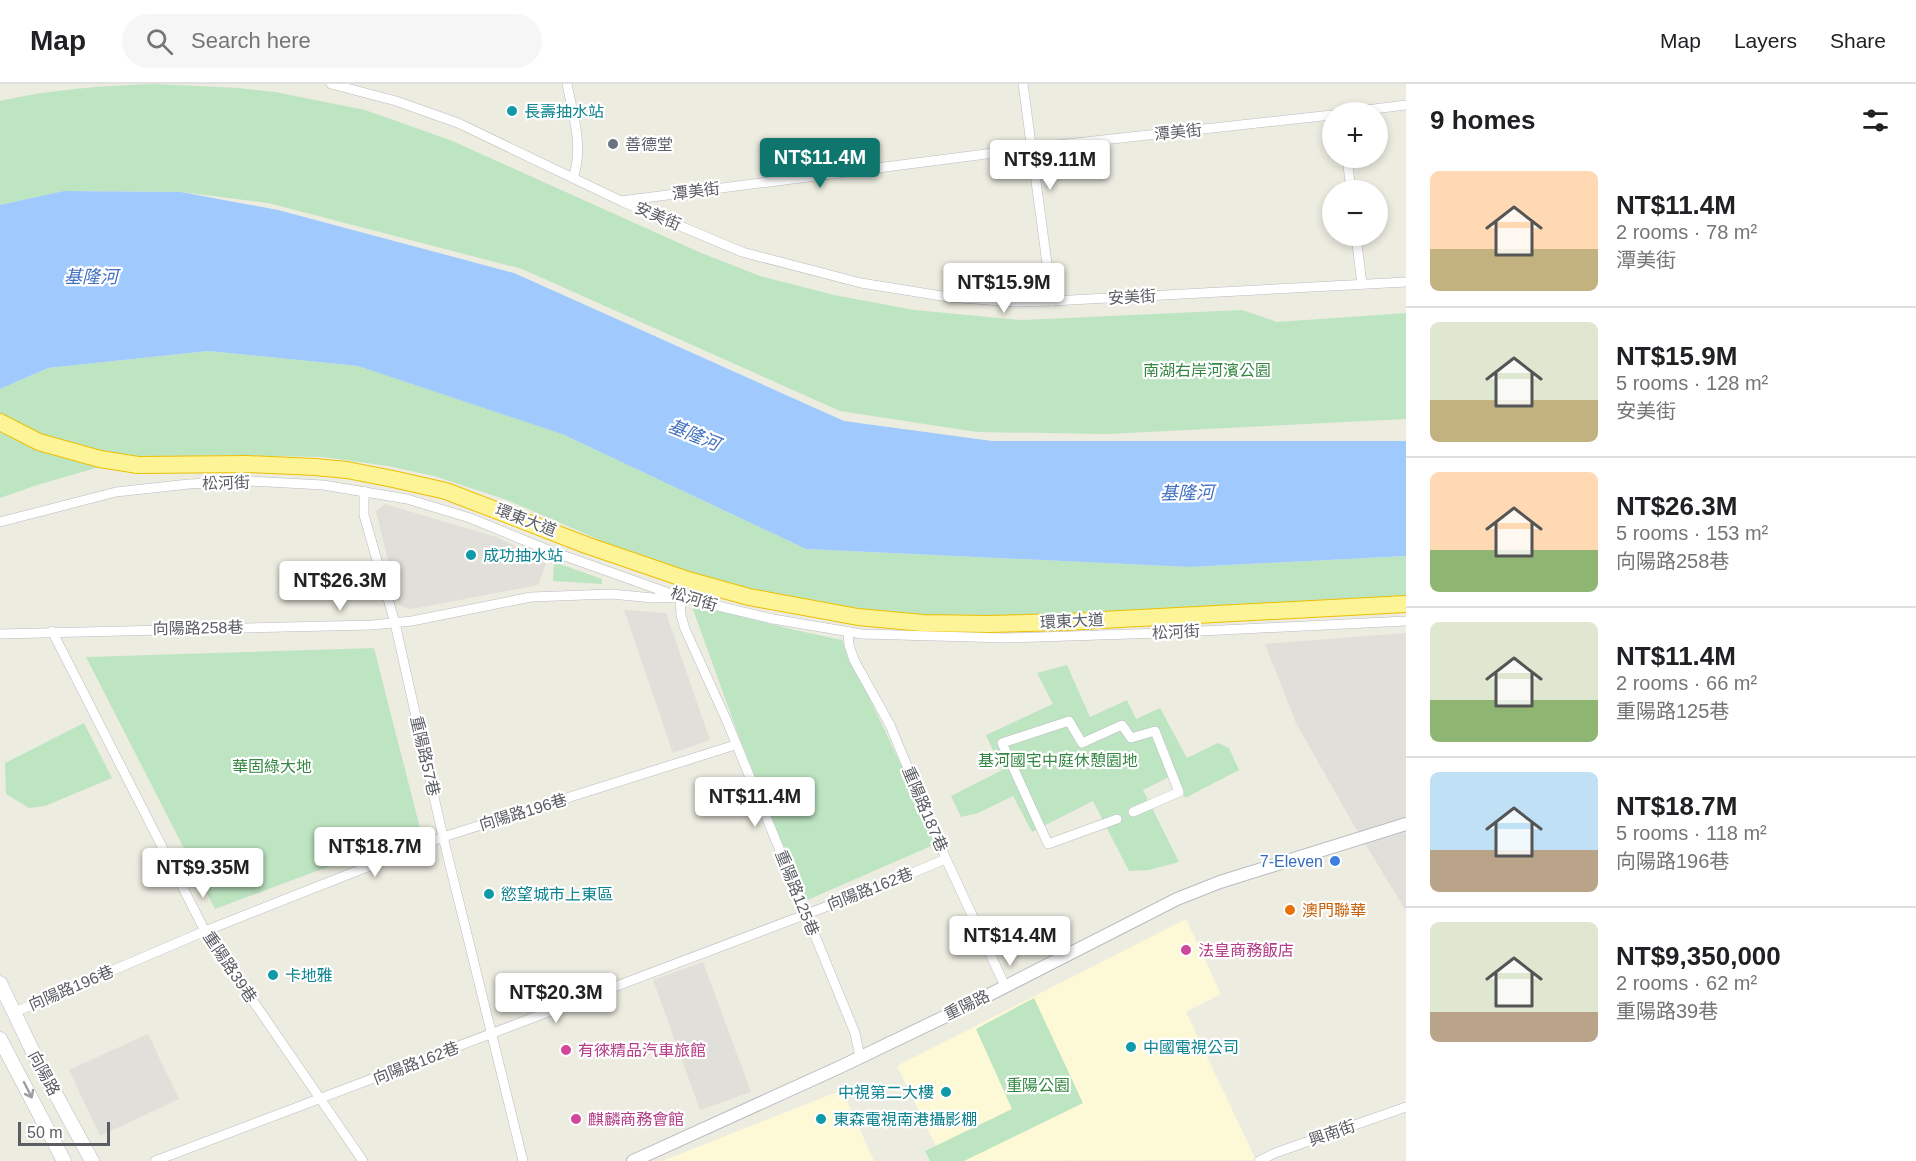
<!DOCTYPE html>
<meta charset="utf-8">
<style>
body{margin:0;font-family:Arial,"Noto Sans TC",sans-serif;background:#f6f6f6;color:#202124;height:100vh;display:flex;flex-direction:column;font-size:22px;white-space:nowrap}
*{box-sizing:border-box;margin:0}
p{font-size:20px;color:#757577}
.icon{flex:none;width:33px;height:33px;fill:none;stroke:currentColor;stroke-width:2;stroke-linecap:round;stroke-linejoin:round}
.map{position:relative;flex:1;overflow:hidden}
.details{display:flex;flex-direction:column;background:#fff;width:510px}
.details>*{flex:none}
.tools{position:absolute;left:1322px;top:18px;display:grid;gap:12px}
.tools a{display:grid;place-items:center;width:66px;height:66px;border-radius:50%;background:#fff;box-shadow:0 3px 9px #0003;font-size:30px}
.scale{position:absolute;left:18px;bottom:15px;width:92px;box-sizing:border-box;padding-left:6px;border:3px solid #5a5d62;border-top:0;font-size:16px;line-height:21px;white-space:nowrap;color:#5a5d62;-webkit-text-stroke:4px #fff;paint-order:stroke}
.price{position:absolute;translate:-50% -51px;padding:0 14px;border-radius:6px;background:#fff;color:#222;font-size:20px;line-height:39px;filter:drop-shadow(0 2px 3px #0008)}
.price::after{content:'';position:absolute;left:50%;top:36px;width:18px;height:14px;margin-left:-9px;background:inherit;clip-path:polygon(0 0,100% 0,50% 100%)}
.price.active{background:#0f766e;color:#fff}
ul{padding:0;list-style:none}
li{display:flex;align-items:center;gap:18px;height:150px;padding:0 24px}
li+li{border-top:2px solid #e0e0e0}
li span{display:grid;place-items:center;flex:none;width:168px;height:120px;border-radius:9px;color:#555}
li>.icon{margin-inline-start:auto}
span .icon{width:72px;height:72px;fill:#fffc;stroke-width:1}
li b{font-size:26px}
h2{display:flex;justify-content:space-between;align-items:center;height:72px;padding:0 24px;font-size:26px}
header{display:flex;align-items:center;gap:36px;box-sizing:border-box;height:84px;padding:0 30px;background:#fff;border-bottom:2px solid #e0e0e0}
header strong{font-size:28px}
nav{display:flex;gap:33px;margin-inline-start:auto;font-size:21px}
.search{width:420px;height:54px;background:#f6f6f6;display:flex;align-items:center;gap:15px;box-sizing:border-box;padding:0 21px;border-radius:33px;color:#757577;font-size:22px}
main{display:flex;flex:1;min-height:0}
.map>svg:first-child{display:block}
.commercial{fill:#fdf9d6}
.industrial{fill:#e0dfd9}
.green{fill:#bee5c2}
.water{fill:#a0cafe}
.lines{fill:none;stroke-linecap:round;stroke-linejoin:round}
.minor-casing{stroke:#b9bbc0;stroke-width:10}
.tertiary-casing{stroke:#b9bbc0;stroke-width:14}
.secondary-casing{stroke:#babcc3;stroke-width:15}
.trunk-casing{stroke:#edbf02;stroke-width:18}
.minor{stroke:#fff;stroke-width:9}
.tertiary{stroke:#fff;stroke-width:12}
.secondary{stroke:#fff;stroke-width:14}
.trunk{stroke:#fdf497;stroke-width:16}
.oneway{stroke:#9c9ea1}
.culture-dot{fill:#0f9aa8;stroke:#fff;stroke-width:2}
.worship-dot{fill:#6b7280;stroke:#fff;stroke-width:2}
.shop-dot{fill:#3f7fe0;stroke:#fff;stroke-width:2}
.food-dot{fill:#e8710a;stroke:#fff;stroke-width:2}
.hotel-dot{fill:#d1479c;stroke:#fff;stroke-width:2}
.labels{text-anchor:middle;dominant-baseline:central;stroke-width:4.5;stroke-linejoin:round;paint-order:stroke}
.culture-label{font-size:16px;fill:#0d838f;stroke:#fff;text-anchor:start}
.street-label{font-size:16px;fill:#5a5d62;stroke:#fff}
.worship-label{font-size:16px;fill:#5b616d;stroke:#fff;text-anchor:start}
.park-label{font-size:16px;fill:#368643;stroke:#fff}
.shop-label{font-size:16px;fill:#366cbe;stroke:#fff;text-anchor:end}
.food-label{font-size:16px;fill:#c56008;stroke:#fff;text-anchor:start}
.hotel-label{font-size:16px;fill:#b23c85;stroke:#fff;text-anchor:start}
.water-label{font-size:18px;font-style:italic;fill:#4371c2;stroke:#fff}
</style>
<header>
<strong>Map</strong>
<div class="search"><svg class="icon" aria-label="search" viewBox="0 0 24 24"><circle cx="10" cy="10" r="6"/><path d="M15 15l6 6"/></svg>Search here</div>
<nav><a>Map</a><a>Layers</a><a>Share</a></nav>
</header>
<main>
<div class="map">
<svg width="1406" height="1077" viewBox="0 0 1406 1077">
<rect width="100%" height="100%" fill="#edece1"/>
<!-- commercial -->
<g class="commercial">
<polygon points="1186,835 1221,910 1186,928 1256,1076 943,1077 897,982"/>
<polygon points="842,1006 874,1077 662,1077"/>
</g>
<!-- industrial -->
<g class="industrial">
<polygon points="385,420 496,453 529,468 546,480 538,501 418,524 409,525 399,521 376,427"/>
<polygon points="624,526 666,529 710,656 673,669"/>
<polygon points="1406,549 1406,827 1352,738 1296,639 1265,560"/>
<polygon points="703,878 751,1008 700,1026 653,896"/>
<polygon points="148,950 179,1015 100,1052 69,986"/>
</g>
<!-- green -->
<g class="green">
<path d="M155 0 239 4 275 8 365 26 450 56 699 168 760 192 834 211 914 226 1022 236 1242 226 1277 238 1406 229V335L1107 350 977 348 840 327 522 185 268 119 181 108 65 107 0 121V17C51 5 102 2 155 0Z"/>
<polygon points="208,267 358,282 562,350 806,465 1189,483 1406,472 1406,519 1014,536 851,527 731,501 630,469 507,416 434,392 388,382 322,373 217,371 149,374 103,382 37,401 0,414 0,305 48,284"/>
<polygon points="554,478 602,495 602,500 553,497"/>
<polygon points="691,520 795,546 842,556 938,759 805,817 738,650"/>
<polygon points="374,564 421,748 215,825 86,573"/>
<polygon points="1067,581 1090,633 1127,616 1136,635 1160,624 1187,674 1218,659 1229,664 1239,686 1185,714 1175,690 1143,706 1179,778 1149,786 1129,787 1093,717 1032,748 1013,712 978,729 961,733 951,712 1002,686 986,651 1053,620 1037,589"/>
<polygon points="84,639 112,694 45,722 29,724 6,710 5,679"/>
<polygon points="1034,914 1083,1019 964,1077 930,1077 925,1067 1012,1025 976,945"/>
</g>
<!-- water -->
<polygon class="water" points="64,107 181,108 278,126 514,189 844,337 992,357 1406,357 1406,472 1189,483 806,465 562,350 358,282 208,267 48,284 0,305 0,121"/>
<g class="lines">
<defs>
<g id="minor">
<polyline points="331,0 396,17 458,39 621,117 1048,62 1332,31"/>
<path d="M567 0C573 31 584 63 573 94"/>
<polyline points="1023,0 1052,217"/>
<polyline points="1350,28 1406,21"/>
<polyline points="1347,74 1351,106"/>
<polyline points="623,118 742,168 861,199 948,213 1015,218 1052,217 1406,198"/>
<polyline points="1356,152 1362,200"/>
<polyline points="364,407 364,431 395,539 443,753 523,1077"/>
<polyline points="0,438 116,408 189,400 250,397 323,401 407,415 470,434 548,466 680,513 773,535 862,550 1006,554 1161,549 1406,537"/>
<polyline points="52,547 205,847 363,1077"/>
<polyline points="848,548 849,561 854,576 890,641 946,775 1005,902"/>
<polyline points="0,550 372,541 412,537 531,513 611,510 653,514 680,513 681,531 685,545 726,635 855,949 860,973"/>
<polyline points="1117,735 1048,760 1002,659 1069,637 1082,659 1122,641 1131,654 1155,647 1179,708 1133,728"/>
<polyline points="15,928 205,847 443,753 735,661"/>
<polyline points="155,1077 878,803 946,775"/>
<polyline points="1259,1077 1275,1069 1406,1023"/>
</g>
<polyline id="tertiary" points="633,1077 840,983 969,921 1177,815 1220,798 1406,740"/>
<g id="secondary">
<polyline points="0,899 35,972 92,1077"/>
<polyline points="0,955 64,1077"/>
</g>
<polyline id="trunk" points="0,338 39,358 100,375 138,381 247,380 315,383 347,386 393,395 446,407 586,461 688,496 749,513 858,533 923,539 989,540 1064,538 1406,520"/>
</defs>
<!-- minor casing -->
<use href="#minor" class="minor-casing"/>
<!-- tertiary casing -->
<use href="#tertiary" class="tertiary-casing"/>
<!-- secondary casing -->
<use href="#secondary" class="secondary-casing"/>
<!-- trunk casing -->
<use href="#trunk" class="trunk-casing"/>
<!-- minor -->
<use href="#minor" class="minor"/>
<!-- tertiary -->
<use href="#tertiary" class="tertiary"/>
<!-- secondary -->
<use href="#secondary" class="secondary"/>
<!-- trunk -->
<use href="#trunk" class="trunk"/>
</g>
<!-- one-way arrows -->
<defs><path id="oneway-shaft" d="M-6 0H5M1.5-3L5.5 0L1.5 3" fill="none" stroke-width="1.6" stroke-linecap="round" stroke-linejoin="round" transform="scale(1.5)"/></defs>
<use class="oneway" href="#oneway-shaft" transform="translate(28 1006) rotate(63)"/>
<!-- markers -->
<g class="culture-dot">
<circle cx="512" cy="27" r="6"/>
<circle cx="471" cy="471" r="6"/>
<circle cx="489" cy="810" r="6"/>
<circle cx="273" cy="891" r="6"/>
<circle cx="1131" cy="963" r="6"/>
<circle cx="946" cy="1008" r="6"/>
<circle cx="821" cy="1035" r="6"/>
</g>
<circle class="worship-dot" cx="613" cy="60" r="6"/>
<circle class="shop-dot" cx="1335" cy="777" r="6"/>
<circle class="food-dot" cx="1290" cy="826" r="6"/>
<g class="hotel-dot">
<circle cx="1186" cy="866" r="6"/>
<circle cx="566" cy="966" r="6"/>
<circle cx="576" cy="1035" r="6"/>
</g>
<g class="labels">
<!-- culture labels -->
<g class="culture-label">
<text x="524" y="27">長壽抽水站</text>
<text x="483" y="471">成功抽水站</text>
<text x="501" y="810">慾望城市上東區</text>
<text x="285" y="891">卡地雅</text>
<text x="1143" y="963">中國電視公司</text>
<text x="934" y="1008" text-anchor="end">中視第二大樓</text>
<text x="833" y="1035">東森電視南港攝影棚</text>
</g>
<!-- street labels -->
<g class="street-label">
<text transform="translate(1178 48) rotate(-6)">潭美街</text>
<text transform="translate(696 107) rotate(-7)">潭美街</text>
<text transform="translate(658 132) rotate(23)">安美街</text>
<text transform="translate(1132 213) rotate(-3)">安美街</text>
<text transform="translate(226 399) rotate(-2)">松河街</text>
<text transform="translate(526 436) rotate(21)">環東大道</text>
<text transform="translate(694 515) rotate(17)">松河街</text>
<text transform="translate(1072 537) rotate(-3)">環東大道</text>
<text transform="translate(198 544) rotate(-1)">向陽路258巷</text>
<text transform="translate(1176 548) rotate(-3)">松河街</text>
<text transform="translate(425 672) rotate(77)">重陽路57巷</text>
<text transform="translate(925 725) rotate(67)">重陽路187巷</text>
<text transform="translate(523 728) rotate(-17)">向陽路196巷</text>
<text transform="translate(870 805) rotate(-21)">向陽路162巷</text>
<text transform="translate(797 809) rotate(68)">重陽路125巷</text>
<text transform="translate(230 883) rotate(56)">重陽路39巷</text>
<text transform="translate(71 904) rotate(-23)">向陽路196巷</text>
<text transform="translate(967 921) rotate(-26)">重陽路</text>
<text transform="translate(416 979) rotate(-21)">向陽路162巷</text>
<text transform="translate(44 989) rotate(62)">向陽路</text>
<text transform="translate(1332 1049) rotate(-19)">興南街</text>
</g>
<!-- worship labels -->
<g class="worship-label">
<text x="625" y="60">善德堂</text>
</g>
<!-- park labels -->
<g class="park-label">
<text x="1207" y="286">南湖右岸河濱公園</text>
<text x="1058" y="676">基河國宅中庭休憩園地</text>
<text x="272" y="682">華固綠大地</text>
<text x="1038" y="1001">重陽公園</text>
</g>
<!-- shop labels -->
<g class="shop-label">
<text x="1323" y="777">7-Eleven</text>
</g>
<!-- food labels -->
<g class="food-label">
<text x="1302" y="826">澳門聯華</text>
</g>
<!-- hotel labels -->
<g class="hotel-label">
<text x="1198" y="866">法皇商務飯店</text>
<text x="578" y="966">有徠精品汽車旅館</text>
<text x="588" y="1035">麒麟商務會館</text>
</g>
<!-- water labels -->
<g class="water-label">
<text x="91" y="193">基隆河</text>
<text transform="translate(694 351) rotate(22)">基隆河</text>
<text transform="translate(1187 409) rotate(-1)">基隆河</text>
</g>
</g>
</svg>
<div class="tools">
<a>+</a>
<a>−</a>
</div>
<div class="scale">50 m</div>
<b class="price active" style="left:820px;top:105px">NT$11.4M</b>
<b class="price" style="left:1050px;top:107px">NT$9.11M</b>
<b class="price" style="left:1004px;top:230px">NT$15.9M</b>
<b class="price" style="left:340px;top:528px">NT$26.3M</b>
<b class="price" style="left:755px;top:744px">NT$11.4M</b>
<b class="price" style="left:375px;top:794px">NT$18.7M</b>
<b class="price" style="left:203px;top:815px">NT$9.35M</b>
<b class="price" style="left:1010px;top:883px">NT$14.4M</b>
<b class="price" style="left:556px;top:940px">NT$20.3M</b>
</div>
<section class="details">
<h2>9 homes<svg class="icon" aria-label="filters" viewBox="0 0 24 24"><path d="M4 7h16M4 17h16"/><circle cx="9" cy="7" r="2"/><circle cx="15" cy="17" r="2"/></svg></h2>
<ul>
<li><span style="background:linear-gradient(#ffd9b3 65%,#c2b280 0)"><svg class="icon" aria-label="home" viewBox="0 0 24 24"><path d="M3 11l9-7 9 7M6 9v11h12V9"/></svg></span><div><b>NT$11.4M</b><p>2 rooms · 78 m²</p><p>潭美街</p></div></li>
<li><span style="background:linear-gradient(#dfe7d0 65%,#c2b280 0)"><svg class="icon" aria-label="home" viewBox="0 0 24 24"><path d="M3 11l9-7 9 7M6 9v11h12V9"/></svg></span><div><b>NT$15.9M</b><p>5 rooms · 128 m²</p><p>安美街</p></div></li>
<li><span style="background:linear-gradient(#ffd9b3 65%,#8fb573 0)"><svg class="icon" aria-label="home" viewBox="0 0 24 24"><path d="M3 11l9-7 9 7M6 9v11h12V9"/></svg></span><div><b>NT$26.3M</b><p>5 rooms · 153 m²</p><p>向陽路258巷</p></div></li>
<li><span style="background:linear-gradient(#dfe7d0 65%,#8fb573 0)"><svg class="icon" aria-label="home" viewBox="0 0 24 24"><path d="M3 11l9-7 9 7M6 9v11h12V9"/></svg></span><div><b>NT$11.4M</b><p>2 rooms · 66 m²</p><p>重陽路125巷</p></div></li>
<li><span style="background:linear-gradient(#bfe0f5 65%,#b9a48a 0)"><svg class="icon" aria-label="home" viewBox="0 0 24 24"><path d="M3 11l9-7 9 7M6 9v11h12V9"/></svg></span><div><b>NT$18.7M</b><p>5 rooms · 118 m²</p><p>向陽路196巷</p></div></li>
<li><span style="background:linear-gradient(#dfe7d0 75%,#b9a48a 0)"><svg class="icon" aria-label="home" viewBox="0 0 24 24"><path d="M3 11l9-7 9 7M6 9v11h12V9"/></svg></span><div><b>NT$9,350,000</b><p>2 rooms · 62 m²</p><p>重陽路39巷</p></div></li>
</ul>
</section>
</main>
